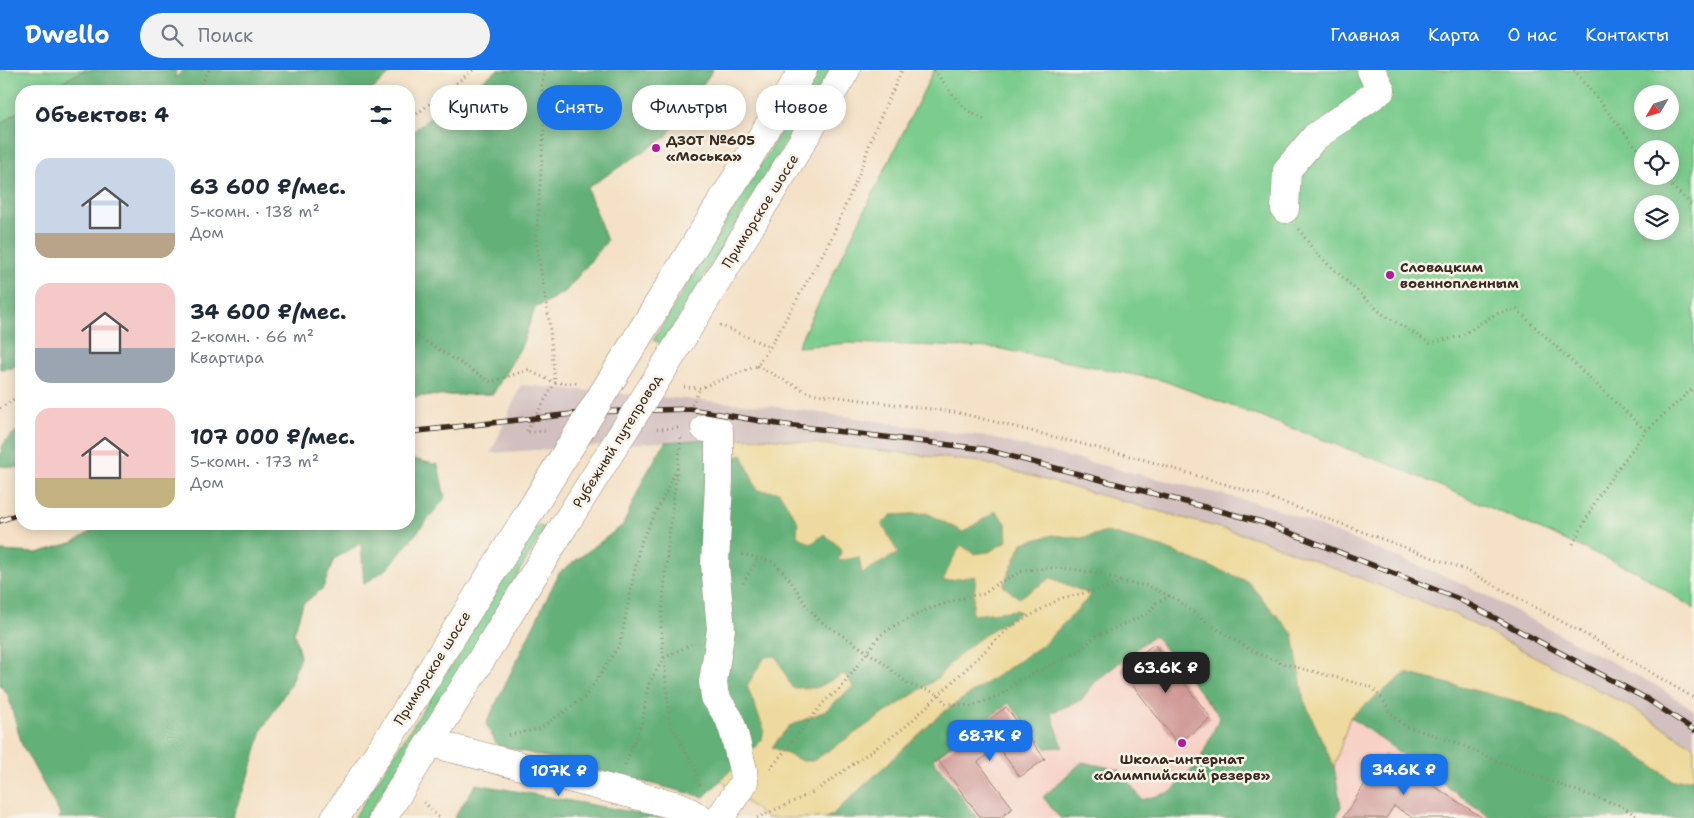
<!DOCTYPE html>
<html lang="ru">
<meta charset="utf-8">
<style>
body{margin:0;font-family:"Shantell Sans",sans-serif;background:#f2f2f3;color:#1f2937;height:100vh;display:flex;flex-direction:column;font-size:19px;white-space:nowrap}
*{box-sizing:border-box;margin:0}
p{font-size:16px;color:#747a83}
.icon{flex:none;width:28px;height:28px;fill:none;stroke:currentColor;stroke-width:2;stroke-linecap:round;stroke-linejoin:round}
.map{position:relative;flex:1;overflow:hidden}
.drawer{position:absolute;left:15px;top:15px;width:400px;height:445px;display:flex;flex-direction:column;background:#fff;border-radius:20px;box-shadow:0 2px 12px #0003}
.drawer>*{flex:none}
.top-card{position:absolute;left:430px;top:15px;width:475px;height:45px;display:flex;gap:10px}
.needle{width:32px;rotate:232deg}
.buttons{position:absolute;left:1634px;top:15px;display:grid;gap:10px}
.buttons a{display:grid;place-items:center;width:45px;height:45px;border-radius:50%;background:#fff;box-shadow:0 2px 12px #0003;font-size:25px}
.price{position:absolute;translate:-50% -42px;padding:0 11px;border-radius:10px;background:#1a73e8;color:#fff;font-size:16px;line-height:32px;filter:drop-shadow(0 1px 2px #0008)}
.price::after{content:'';position:absolute;left:50%;top:30px;width:15px;height:11px;margin-left:-8px;background:inherit;clip-path:polygon(0 0,100% 0,50% 100%)}
.price.selected{background:#222;color:#fff}
ul{padding:0;list-style:none}
li{display:flex;align-items:center;gap:15px;height:125px;padding:0 20px}
li span{display:grid;place-items:center;flex:none;width:140px;height:100px;border-radius:15px;color:#555}
li>.icon{margin-inline-start:auto}
span .icon{width:60px;height:60px;fill:#fffc;stroke-width:1}
li b{font-size:21px}
h2{display:flex;justify-content:space-between;align-items:center;height:60px;padding:0 20px;font-size:21px}
.pill{padding:0 18px;border-radius:22px;background:#fff;box-shadow:0 2px 12px #0003;font-size:18px;line-height:45px}
.pill.selected{background:#1a73e8;color:#fff}
header{display:flex;align-items:center;gap:30px;box-sizing:border-box;height:70px;padding:0 25px;background:#1a73e8;color:#fff}
header strong{font-size:24px}
nav{display:flex;gap:28px;margin-inline-start:auto;font-size:18px}
.search{width:350px;height:45px;background:#f2f2f3;display:flex;align-items:center;gap:12px;box-sizing:border-box;padding:0 18px;border-radius:28px;color:#747a83;font-size:19px}
.map>svg:first-child{display:block}
.built{fill:#f7d1c6}
.industrial{fill:#d2bfbf}
.green{fill:#7bcc8e;stroke:#5b7b56;fill-rule:evenodd}
.forest{fill:#64b079;stroke:#506d4c}
.sand{fill:#eeda9e;stroke:#94825e}
.building{fill:#cf9896}
.lines{fill:none;stroke-linecap:round;stroke-linejoin:round}
.minor-casing{stroke:#988672;stroke-width:29}
.highway-casing{stroke:#988672;stroke-width:29}
.path{stroke:#988672;stroke-width:3;stroke-dasharray:1 4;stroke-linecap:butt}
.minor{stroke:#fff;stroke-width:28}
.highway{stroke:#fff;stroke-width:28}
.rail-casing{stroke:#3b2a1e;stroke-width:5.5}
.rail{stroke:#f7f3e8;stroke-width:4;stroke-dasharray:11;stroke-linecap:butt}
.highway-bridge-casing{stroke:#988672;stroke-width:29;stroke-linecap:butt}
.highway-bridge{stroke:#fff;stroke-width:28}
.poi-dot{fill:#b5179e;stroke:#f7f3e8;stroke-width:2}
.labels{text-anchor:middle;dominant-baseline:central;stroke-width:5;stroke-linejoin:round;paint-order:stroke}
.poi-label{font-size:14px;font-weight:bold;fill:#3b2a1e;stroke:#f7f3e8;text-anchor:start}
.street-label{font-size:14px;fill:#3b2a1e;stroke:#f7f3e8}
</style>
<header>
<strong>Dwello</strong>
<div class="search"><svg class="icon" aria-label="search" viewBox="0 0 24 24"><circle cx="10" cy="10" r="6"/><path d="M15 15l6 6"/></svg>Поиск</div>
<nav><a>Главная</a><a>Карта</a><a>О нас</a><a>Контакты</a></nav>
</header>
<div class="map">
<svg width="1694" height="748" viewBox="0 0 1694 748">
<rect width="100%" height="100%" fill="#f7f3e8"/>
<filter id="ink" filterUnits="userSpaceOnUse"><feTurbulence type="fractalNoise" baseFrequency=".02" numOctaves="2"/><feDisplacementMap in="SourceGraphic" scale="10" xChannelSelector="R" yChannelSelector="G"/><feConvolveMatrix kernelMatrix="1 2 1 2 8 2 1 2 1" color-interpolation-filters="sRGB"/></filter>
<filter id="wash" filterUnits="userSpaceOnUse"><feTurbulence type="fractalNoise" baseFrequency=".0096" numOctaves="4" result="noise"/><feDisplacementMap in="SourceGraphic" scale="20" xChannelSelector="R" yChannelSelector="G"/><feGaussianBlur stdDeviation="1.12" result="paint"/><feColorMatrix in="noise" values="0 0 0 0 0 0 0 0 0 0 0 0 0 0 0 0 0 1.4 0 .05"/><feComposite in="paint" operator="in"/></filter>
<g filter="url(#wash)">
<rect width="100%" height="100%" fill="#f4e1c7"/>
<!-- built -->
<polygon class="built" points="1151,556 1304,630 1484,699 1562,748 849,748 1010,626"/>
<!-- industrial -->
<polygon class="industrial" points="521,315 778,337 983,366 1269,436 1464,514 1657,616 1694,640 1694,677 1638,641 1454,544 1256,468 981,392 769,368 708,369 491,383"/>
<!-- green -->
<g class="green">
<polygon points="0,0 85,0 44,21 21,21 21,39 0,55"/>
<polygon points="819,0 830,0 662,274 653,270"/>
<path d="M934 0H1694V539L1638 502 1394 396 1161 310 996 278 850 273 797 277ZM1642 24H1670V51H1642ZM1642 79H1670V106H1642ZM1642 134H1670V161H1642Z"/>
<polygon points="537,455 545,458 468,589 365,748 354,748 458,585"/>
</g>
<!-- forest -->
<g class="forest">
<polygon points="85,0 176,0 175,8 183,0 394,0 371,21 44,21"/>
<polygon points="498,0 713,0 666,67 587,118 607,171 565,222 535,238 522,275 493,324 422,326 409,328 409,65 444,36"/>
<polygon points="21,39 21,291 12,298 0,299 0,55"/>
<path d="M21 358V398L0 396C0 375 4 370 21 358Z"/>
<path d="M708 369 742 384 757 420 779 422 798 452 824 464 842 479 838 490 859 487 862 502 879 493 882 454 891 445 927 443 963 462 996 441 1006 453 1007 471 989 482 974 484 976 506 972 545 1016 540 1021 543C993 559 958 581 938 608L814 691H802L772 677 789 656 825 641 853 616 844 604 816 619 747 616 764 659 762 670 704 727 497 675 486 654 559 503 623 455 644 408 665 372Z"/>
<polygon points="409,388 438,395 445,428 388,498 364,514 361,473 334,489 323,518 303,534 294,562 300,587 290,615 262,660 249,706 232,748 59,748 60,744 22,675 8,625 0,615 0,481 37,483 74,472 103,454 409,454"/>
<polygon points="1107,462 1162,477 1247,511 1293,564 1304,630 1334,697 1341,736 1336,748 1060,748 1043,727 1082,692 1120,700 1142,730 1171,722 1199,692 1220,647 1154,565 1096,611 1081,630 1051,643 1063,677 1046,678 1009,633 933,689 977,748 825,748 832,745 943,642 1044,574 1091,525 1051,508 1019,528 1003,516 1022,473 1052,465 1081,468"/>
<polygon points="1406,603 1513,630 1616,669 1673,711 1694,708 1694,748 1491,748 1350,647"/>
<polygon points="476,714 665,748 454,748"/>
</g>
<!-- sand -->
<path class="sand" d="M769 368 981 392 1256 468 1454 544 1638 641 1694 677V708L1673 711 1616 669 1513 630 1406 603 1350 647 1334 697 1304 630 1293 564 1247 511 1162 477 1107 462 1081 468 1052 465 1022 473 1003 516 1019 528 1051 508 1091 525 1044 574 943 642 832 745 825 748H766L721 710 762 670 764 659 747 616 765 587 776 586 792 618H816L844 604 853 616 825 641 789 656 772 677 802 691H813L938 608C959 580 991 560 1021 542L1016 540 972 545 976 506 943 511 951 492 961 475 974 484 989 482 1007 471 1006 453 996 441 963 462 927 443 891 445 882 454 898 483 862 503 859 487 838 491 842 479 824 464 811 474 797 466 798 452 779 422 757 420 742 384 723 393 708 369Z"/>
<g id="blocks">
<!-- building -->
<g class="building">
<polygon points="1154,574 1211,648 1178,674 1121,600"/>
<polygon points="1006,637 1045,689 1020,707 998,677 978,692 1013,738 1000,748 981,748 937,689"/>
<polygon points="1384,684 1483,748 1413,748 1394,736 1386,748 1343,748"/>
</g>
</g>
</g>
<g filter="url(#ink)">
<use href="#blocks" fill-opacity="0" stroke="#988672" stroke-width="1"/>
<g class="lines">
<defs>
<g id="minor">
<polyline points="1285,139 1287,100 1315,67 1381,20 1371,0"/>
<polyline points="705,358 719,360 719,411 715,495 721,559 713,612 715,627 729,648 734,663 743,700 744,712 720,748"/>
<polyline points="431,673 682,737 699,748"/>
</g>
<g id="highway">
<polyline points="636,270 803,0"/>
<polyline points="673,283 846,0"/>
<polyline points="335,748 399,652 527,446"/>
<polyline points="383,748 562,459"/>
</g>
</defs>
<!-- minor casing -->
<use href="#minor" class="minor-casing"/>
<!-- highway casing -->
<use href="#highway" class="highway-casing"/>
<!-- path -->
<g class="path">
<polyline points="209,0 201,15 210,21"/>
<polyline points="544,0 542,14 544,58 536,171 549,250 555,313 577,313"/>
<polyline points="934,0 954,26 968,41 987,51"/>
<polyline points="1574,0 1642,84"/>
<polyline points="409,50 473,0"/>
<polyline points="1661,106 1694,137"/>
<polyline points="1299,159 1314,181 1381,243 1430,273 1461,266 1495,244 1516,239 1646,361"/>
<polyline points="720,255 770,277"/>
<polyline points="409,261 491,312 528,300 555,313 526,362 548,361"/>
<polyline points="757,296 809,323 960,343 1145,390 1271,428 1466,500 1594,569 1694,628"/>
<polyline points="684,317 700,318 757,296 770,277 831,169 861,99 875,59 902,0"/>
<polyline points="692,335 700,318"/>
<polyline points="0,338 21,325"/>
<polyline points="657,359 680,358"/>
<polyline points="681,368 668,474 661,557 670,653 695,698 700,716"/>
<polyline points="1573,474 1600,423 1646,361 1694,317"/>
<polyline points="742,484 773,492 788,507 806,535 819,550 881,591 908,614 939,624 945,633 971,636 999,626 1020,610 1078,582 1096,566 1149,543 1156,533 1170,526"/>
<polyline points="743,513 758,488"/>
<polyline points="509,665 539,659 585,627 620,574 640,474 676,401"/>
<polyline points="625,695 643,649 648,615 664,588 691,574"/>
<polyline points="770,699 825,631 840,619 874,573 881,565 894,556 928,539 969,526 984,524 998,513 1025,500 1048,498 1073,499 1105,505 1122,512"/>
<polyline points="424,732 439,748"/>
<polyline points="757,748 814,722 904,658 1009,558 1061,528 1099,520 1122,512 1148,516 1176,529 1203,550 1233,569 1250,580 1281,593 1372,617 1383,630 1390,643 1405,656 1455,672 1495,690 1571,719 1622,736 1639,748"/>
</g>
<!-- minor -->
<use href="#minor" class="minor"/>
<!-- highway -->
<use href="#highway" class="highway"/>
<defs>
<g id="rail">
<polyline points="409,362 591,342 690,339 778,354 983,379 1262,452 1459,529 1647,629 1694,660"/>
<polyline points="0,451 21,443"/>
</g>
</defs>
<!-- rail casing -->
<use href="#rail" class="rail-casing"/>
<!-- rail -->
<use href="#rail" class="rail"/>
<defs>
<g id="highway-bridge">
<polyline points="527,446 636,270"/>
<polyline points="562,459 673,283"/>
</g>
</defs>
<!-- highway-bridge casing -->
<use href="#highway-bridge" class="highway-bridge-casing"/>
<!-- highway-bridge -->
<use href="#highway-bridge" class="highway-bridge"/>
</g>
</g>
<!-- markers -->
<g class="poi-dot">
<circle cx="656" cy="78" r="5"/>
<circle cx="1390" cy="205" r="5"/>
<circle cx="1182" cy="673" r="5"/>
</g>
<g class="labels">
<!-- poi labels -->
<g class="poi-label">
<text x="666" y="70">ДЗОТ №605<tspan x="666" dy="16">«Моська»</tspan></text>
<text x="1400" y="197">Словацким<tspan x="1400" dy="16">военнопленным</tspan></text>
<text x="1182" y="689" text-anchor="middle">Школа-интернат<tspan x="1182" dy="16">«Олимпийский резерв»</tspan></text>
</g>
<!-- street labels -->
<g class="street-label">
<text transform="translate(760 141) rotate(-58)">Приморское шоссе</text>
<text transform="translate(617 371) rotate(-58)">Рубежный путепровод</text>
<text transform="translate(432 598) rotate(-58)">Приморское шоссе</text>
</g>
</g>
</svg>
<div class="buttons">
<a><svg class="needle" viewBox="-14 -14 28 28"><path d="M0-13l5 13h-10z" fill="#e53935"/><path d="M0 13l5-13h-10z" fill="#747a83"/></svg></a>
<a><svg class="icon" aria-label="locate" viewBox="0 0 24 24"><circle cx="12" cy="12" r="6"/><path d="M12 2v4M12 18v4M2 12h4M18 12h4"/></svg></a>
<a><svg class="icon" aria-label="layers" viewBox="0 0 24 24"><path d="M12 4l9 5-9 5-9-5zM3 14l9 5 9-5"/></svg></a>
</div>
<b class="price selected" style="left:1166px;top:624px">63.6K ₽</b>
<b class="price" style="left:990px;top:692px">68.7K ₽</b>
<b class="price" style="left:1404px;top:726px">34.6K ₽</b>
<b class="price" style="left:559px;top:727px">107K ₽</b>
<div class="top-card">
<a class="pill">Купить</a>
<a class="pill selected">Снять</a>
<a class="pill">Фильтры</a>
<a class="pill">Новое</a>
</div>
<section class="drawer">
<h2>Объектов: 4<svg class="icon" aria-label="filters" viewBox="0 0 24 24"><path d="M4 7h16M4 17h16"/><circle cx="9" cy="7" r="2"/><circle cx="15" cy="17" r="2"/></svg></h2>
<ul>
<li><span style="background:linear-gradient(#c9d6e8 75%,#b9a48a 0)"><svg class="icon" aria-label="home" viewBox="0 0 24 24"><path d="M3 11l9-7 9 7M6 9v11h12V9"/></svg></span><div><b>63 600 ₽/мес.</b><p>5-комн. · 138 m²</p><p>Дом</p></div></li>
<li><span style="background:linear-gradient(#f6c9c9 65%,#9aa5b1 0)"><svg class="icon" aria-label="home" viewBox="0 0 24 24"><path d="M3 11l9-7 9 7M6 9v11h12V9"/></svg></span><div><b>34 600 ₽/мес.</b><p>2-комн. · 66 m²</p><p>Квартира</p></div></li>
<li><span style="background:linear-gradient(#f6c9c9 70%,#c2b280 0)"><svg class="icon" aria-label="home" viewBox="0 0 24 24"><path d="M3 11l9-7 9 7M6 9v11h12V9"/></svg></span><div><b>107 000 ₽/мес.</b><p>5-комн. · 173 m²</p><p>Дом</p></div></li>
</ul>
</section>
</div>
